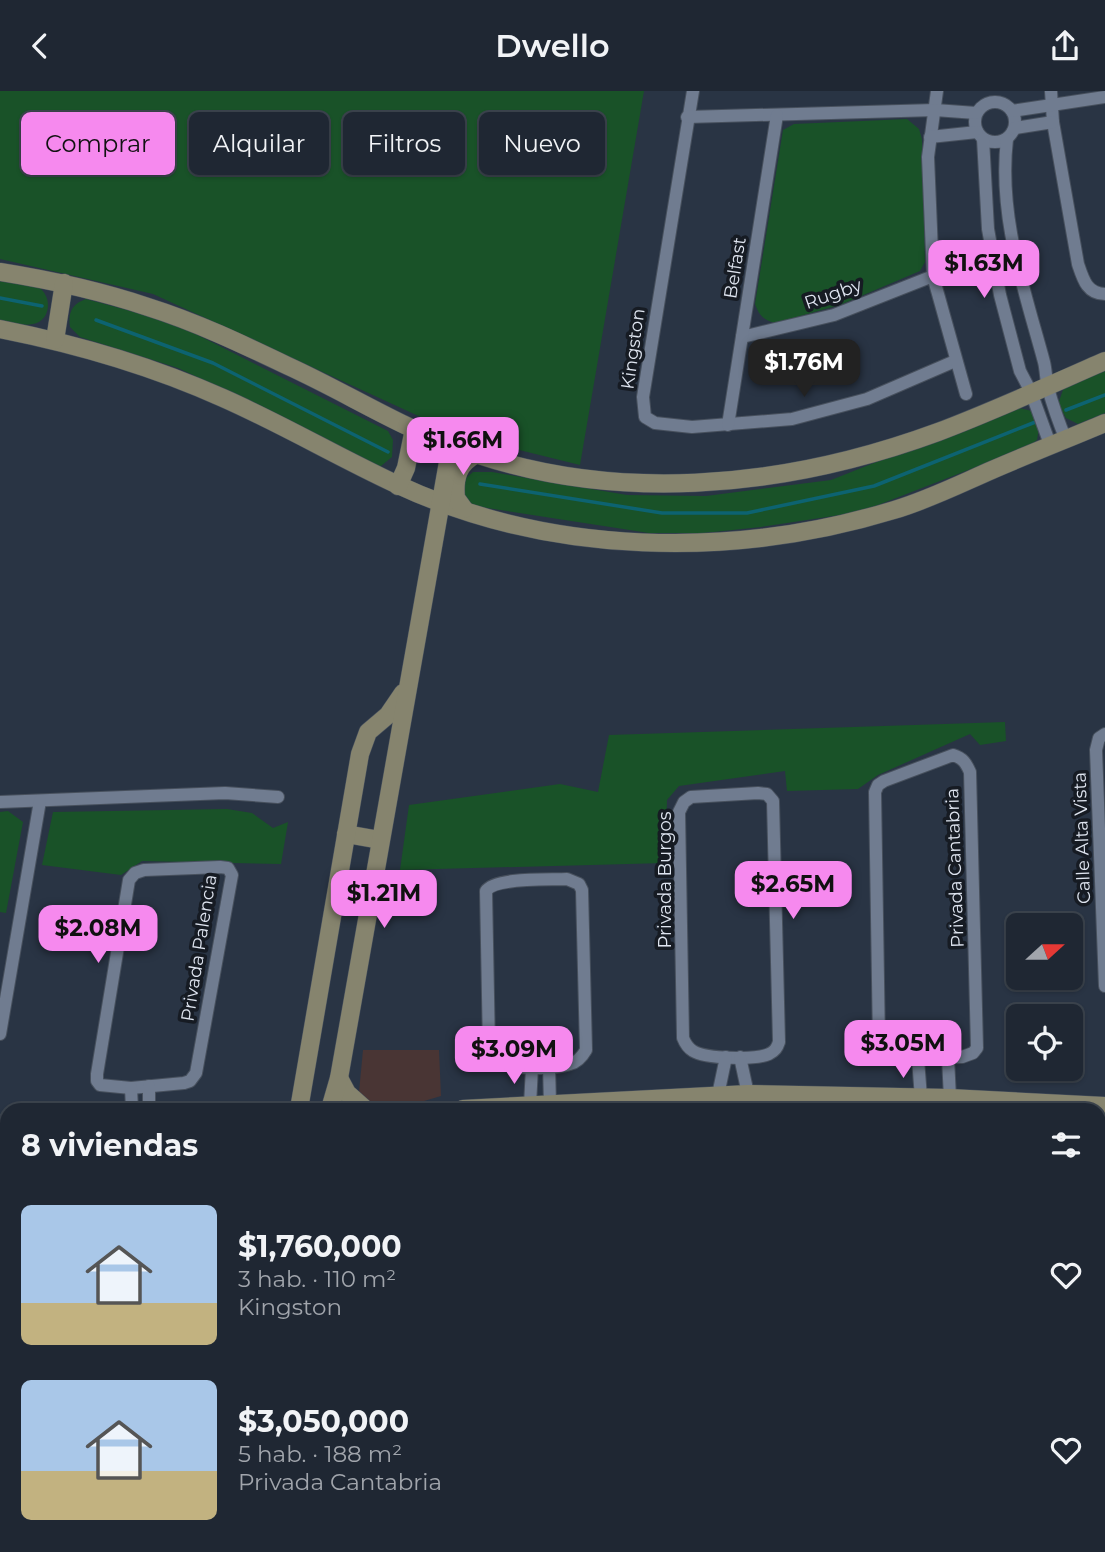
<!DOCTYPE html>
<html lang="es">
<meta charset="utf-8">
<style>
body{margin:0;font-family:Montserrat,sans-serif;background:#272f3b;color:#f1f3f6;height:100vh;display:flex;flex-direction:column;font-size:26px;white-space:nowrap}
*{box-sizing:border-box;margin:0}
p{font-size:23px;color:#a1a5ac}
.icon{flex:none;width:38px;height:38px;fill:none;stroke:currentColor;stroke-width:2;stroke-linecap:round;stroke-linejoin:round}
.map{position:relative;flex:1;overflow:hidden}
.panel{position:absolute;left:0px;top:1012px;width:1106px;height:450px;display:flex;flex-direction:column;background:#1f2733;border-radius:21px 21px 0 0;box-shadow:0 2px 5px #0004,0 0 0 2px #3c444e}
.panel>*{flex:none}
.banner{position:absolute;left:21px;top:21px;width:700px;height:63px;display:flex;gap:14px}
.needle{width:46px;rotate:69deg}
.buttons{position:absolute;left:1006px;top:822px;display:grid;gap:14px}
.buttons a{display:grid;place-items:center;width:77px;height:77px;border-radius:10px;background:#1f2733;box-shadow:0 2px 5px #0004,0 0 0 2px #3c444e;font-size:35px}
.price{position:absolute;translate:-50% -60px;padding:0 16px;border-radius:14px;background:#f689ee;color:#111;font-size:23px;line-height:46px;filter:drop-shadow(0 2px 4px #0008)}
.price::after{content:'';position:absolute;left:50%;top:42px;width:21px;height:16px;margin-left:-10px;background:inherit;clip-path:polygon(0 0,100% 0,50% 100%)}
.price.active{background:#222;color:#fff}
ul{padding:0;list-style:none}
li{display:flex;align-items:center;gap:21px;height:175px;padding:0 21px}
li span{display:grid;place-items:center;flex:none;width:196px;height:140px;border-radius:10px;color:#555}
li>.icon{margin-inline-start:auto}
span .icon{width:84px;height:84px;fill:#fffc;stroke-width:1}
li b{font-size:30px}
h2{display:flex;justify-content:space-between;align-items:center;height:84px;padding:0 21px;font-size:30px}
.chip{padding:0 24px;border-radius:10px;background:#1f2733;box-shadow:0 2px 5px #0004,0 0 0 2px #3c444e;font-size:24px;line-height:63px}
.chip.active{background:#f689ee;color:#111}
header{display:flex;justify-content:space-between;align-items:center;height:91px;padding:0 21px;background:#1f2733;font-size:32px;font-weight:600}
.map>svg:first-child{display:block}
.commercial{fill:#493534}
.green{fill:#195228}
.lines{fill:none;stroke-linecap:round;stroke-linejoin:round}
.stream{stroke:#0d6371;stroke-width:3.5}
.street-casing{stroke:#47505d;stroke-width:14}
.secondary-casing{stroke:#47505d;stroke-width:19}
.street{stroke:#707c90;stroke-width:12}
.secondary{stroke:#86846e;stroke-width:18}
.labels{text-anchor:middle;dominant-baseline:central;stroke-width:7;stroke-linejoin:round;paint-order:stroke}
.street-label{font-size:18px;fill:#dfe5f0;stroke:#161b23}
</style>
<header><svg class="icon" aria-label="back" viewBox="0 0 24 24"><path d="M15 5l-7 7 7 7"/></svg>Dwello<svg class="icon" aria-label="share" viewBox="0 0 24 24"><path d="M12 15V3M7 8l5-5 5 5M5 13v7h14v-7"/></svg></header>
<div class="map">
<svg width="1105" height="1461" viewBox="0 0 1105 1461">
<rect width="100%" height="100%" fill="#293444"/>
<!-- commercial -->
<polygon class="commercial" points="363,959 439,959 441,1005 424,1010 383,1014 369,1010 359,1001"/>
<!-- green -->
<g class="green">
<polygon points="0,0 644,0 580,374 462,345 153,203 0,168"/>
<path d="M907 28 919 38 922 48 925 171 920 180 840 214 775 232C763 229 759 224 755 213L783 39 794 33Z"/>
<path d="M0 188C12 190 27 190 38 196 53 205 51 230 33 233 22 235 10 232 0 230Z"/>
<path d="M86 208 172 231 388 340 393 349 392 366 381 375 373 377 250 311 178 277 80 246 70 236C68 221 72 213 86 208Z"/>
<polygon points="1105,280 1105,322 1078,333 1066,327 1058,313 1064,296"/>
<polygon points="1015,316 1032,320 1039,337 1037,349 1028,356 860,421 761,436 704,442 649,442 468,414 460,392 473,381 492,381 627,404 706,405 831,389"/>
<polygon points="1005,631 1006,650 980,654 970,643 878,684 858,698 787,700 785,680 679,695 667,709 665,772 400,779 409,714 560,693 598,701 609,644"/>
<polygon points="227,718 252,722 273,737 288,731 281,773 142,770 121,784 42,774 53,721"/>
<polygon points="8,720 23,731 6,822 0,821 0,721"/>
<polygon points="1099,1080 1105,1080 1105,1145 1099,1143"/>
<polygon points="0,1411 7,1414 7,1454 145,1454 146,1461 0,1461"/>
</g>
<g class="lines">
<!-- stream -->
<g class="stream">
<polyline points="0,207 42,215"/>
<polyline points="96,229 213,272 388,361"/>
<polyline points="1066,319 1105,304"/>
<polyline points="480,393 662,422 747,422 874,395 1038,330"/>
</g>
<defs>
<g id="street">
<polyline points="693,0 643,306 645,326 655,332 692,336 792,328 867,308 955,270"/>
<polyline points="937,0 928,66 933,185 966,303"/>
<path d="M1051 0 1053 31 1078 173C1083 188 1087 203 1105 203"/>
<circle cx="995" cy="31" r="20"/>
<polyline points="1012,20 1105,6"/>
<polyline points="687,26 935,19 976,22"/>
<polyline points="1015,37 1053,31"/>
<polyline points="930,46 977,41"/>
<polyline points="983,48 988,138 1000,204 1020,280 1031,301 1051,356"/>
<path d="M1007 48C998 125 1024 197 1044 271 1046 279 1046 289 1048 297 1053 315 1059 332 1066 349"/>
<polyline points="742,246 834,224 933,185"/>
<polyline points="728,334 777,24"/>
<polyline points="1105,643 1099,647 1096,659 1105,895"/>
<path d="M953 664C963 667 966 672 970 681L977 957 973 962 962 966 918 968 888 964 879 952 875 701 878 694 884 690Z"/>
<path d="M758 702 767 703 773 710 779 951C777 957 775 960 769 963 756 969 706 968 693 960 688 957 685 952 683 947L679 721 684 711 691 706Z"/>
<polyline points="0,711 225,702 278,706"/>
<polygon points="220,776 228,777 232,784 196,982 190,990 184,992 131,997 100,994 97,990 97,983 129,789 135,782 144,779"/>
<path d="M567 788 579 793 582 799 586 959C582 966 578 971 570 973 550 979 494 982 489 957L486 800C495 786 549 789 567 788Z"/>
<polyline points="0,943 40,710"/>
<polyline points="740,966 748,1003"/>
<polyline points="948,967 950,1007"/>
<polyline points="918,968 921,1007"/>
<polyline points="549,975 550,1013"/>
<polyline points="131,997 132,1018"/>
<polyline points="718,1004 726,966"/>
<polyline points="530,1014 532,976"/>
<polyline points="149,1018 149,995"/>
<polyline points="0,1030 7,1037"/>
<polyline points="1099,1159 1105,1158"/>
<polyline points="0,1181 7,1180"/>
<polyline points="0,1392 7,1395"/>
<polyline points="1099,1396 1105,1396"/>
</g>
<g id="secondary">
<path d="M0 181C50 189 100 200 148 216 196 231 242 253 288 275 343 300 395 333 451 354 608 415 783 398 938 341 994 320 1050 294 1105 270"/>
<path d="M0 238C76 253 152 275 223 307 282 333 338 366 396 393 550 465 734 468 894 419 928 409 960 393 992 379 1029 363 1067 348 1105 332"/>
<polyline points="55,249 64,192"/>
<polyline points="398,395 406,377 414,338"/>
<path d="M464 418 456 407C454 387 458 372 477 363"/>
<polyline points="346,743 380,749"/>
<polyline points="339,987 347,1002 365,1018"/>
<polyline points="299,1018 360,663 368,641 388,624 403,602"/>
<polyline points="330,1018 339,987 451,354"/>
<polyline points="463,1018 748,1003 950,1007 1105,1015"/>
<polyline points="0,1048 7,1047"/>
<polyline points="1099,1060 1105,1060"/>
<polyline points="0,1095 7,1095"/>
<polyline points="245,1454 254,1454"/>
</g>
</defs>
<!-- street casing -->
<use href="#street" class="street-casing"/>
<!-- secondary casing -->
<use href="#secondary" class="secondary-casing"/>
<!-- street -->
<use href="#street" class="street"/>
<!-- secondary -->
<use href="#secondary" class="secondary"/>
</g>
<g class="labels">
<!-- street labels -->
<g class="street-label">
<text transform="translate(735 177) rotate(-81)">Belfast</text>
<text transform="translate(833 203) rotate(-19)">Rugby</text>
<text transform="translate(633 258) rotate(-82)">Kingston</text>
<text transform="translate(1082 747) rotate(-92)">Calle Alta Vista</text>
<text transform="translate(955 777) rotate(-92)">Privada Cantabria</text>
<text transform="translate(665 789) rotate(-90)">Privada Burgos</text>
<text transform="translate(199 857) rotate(-81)">Privada Palencia</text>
</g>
</g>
</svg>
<div class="buttons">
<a><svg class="needle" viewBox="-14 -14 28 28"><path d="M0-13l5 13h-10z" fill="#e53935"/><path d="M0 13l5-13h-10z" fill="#a1a5ac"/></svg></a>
<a><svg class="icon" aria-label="locate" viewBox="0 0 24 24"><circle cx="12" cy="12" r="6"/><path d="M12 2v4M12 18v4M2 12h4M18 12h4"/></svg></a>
</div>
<b class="price" style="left:984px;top:209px">$1.63M</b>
<b class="price active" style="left:804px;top:308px">$1.76M</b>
<b class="price" style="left:463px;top:386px">$1.66M</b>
<b class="price" style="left:793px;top:830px">$2.65M</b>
<b class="price" style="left:384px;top:839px">$1.21M</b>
<b class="price" style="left:98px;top:874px">$2.08M</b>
<b class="price" style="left:903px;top:989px">$3.05M</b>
<b class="price" style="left:514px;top:995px">$3.09M</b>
<div class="banner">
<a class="chip active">Comprar</a>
<a class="chip">Alquilar</a>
<a class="chip">Filtros</a>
<a class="chip">Nuevo</a>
</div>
<section class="panel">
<h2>8 viviendas<svg class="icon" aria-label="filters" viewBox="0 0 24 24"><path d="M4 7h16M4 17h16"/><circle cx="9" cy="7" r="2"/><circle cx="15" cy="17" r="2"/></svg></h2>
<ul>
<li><span style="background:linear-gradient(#a9c7e8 70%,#c2b280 0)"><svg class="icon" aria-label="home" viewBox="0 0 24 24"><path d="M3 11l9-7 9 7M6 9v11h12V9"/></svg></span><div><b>$1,760,000</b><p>3 hab. · 110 m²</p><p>Kingston</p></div><svg class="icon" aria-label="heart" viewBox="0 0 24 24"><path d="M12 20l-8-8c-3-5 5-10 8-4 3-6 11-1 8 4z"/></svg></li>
<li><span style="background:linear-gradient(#a9c7e8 65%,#c2b280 0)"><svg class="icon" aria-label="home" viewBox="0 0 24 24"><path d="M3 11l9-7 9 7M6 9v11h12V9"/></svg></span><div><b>$3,050,000</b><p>5 hab. · 188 m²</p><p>Privada Cantabria</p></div><svg class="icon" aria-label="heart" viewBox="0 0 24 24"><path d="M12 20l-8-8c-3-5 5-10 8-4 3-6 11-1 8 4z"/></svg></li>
</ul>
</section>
</div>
